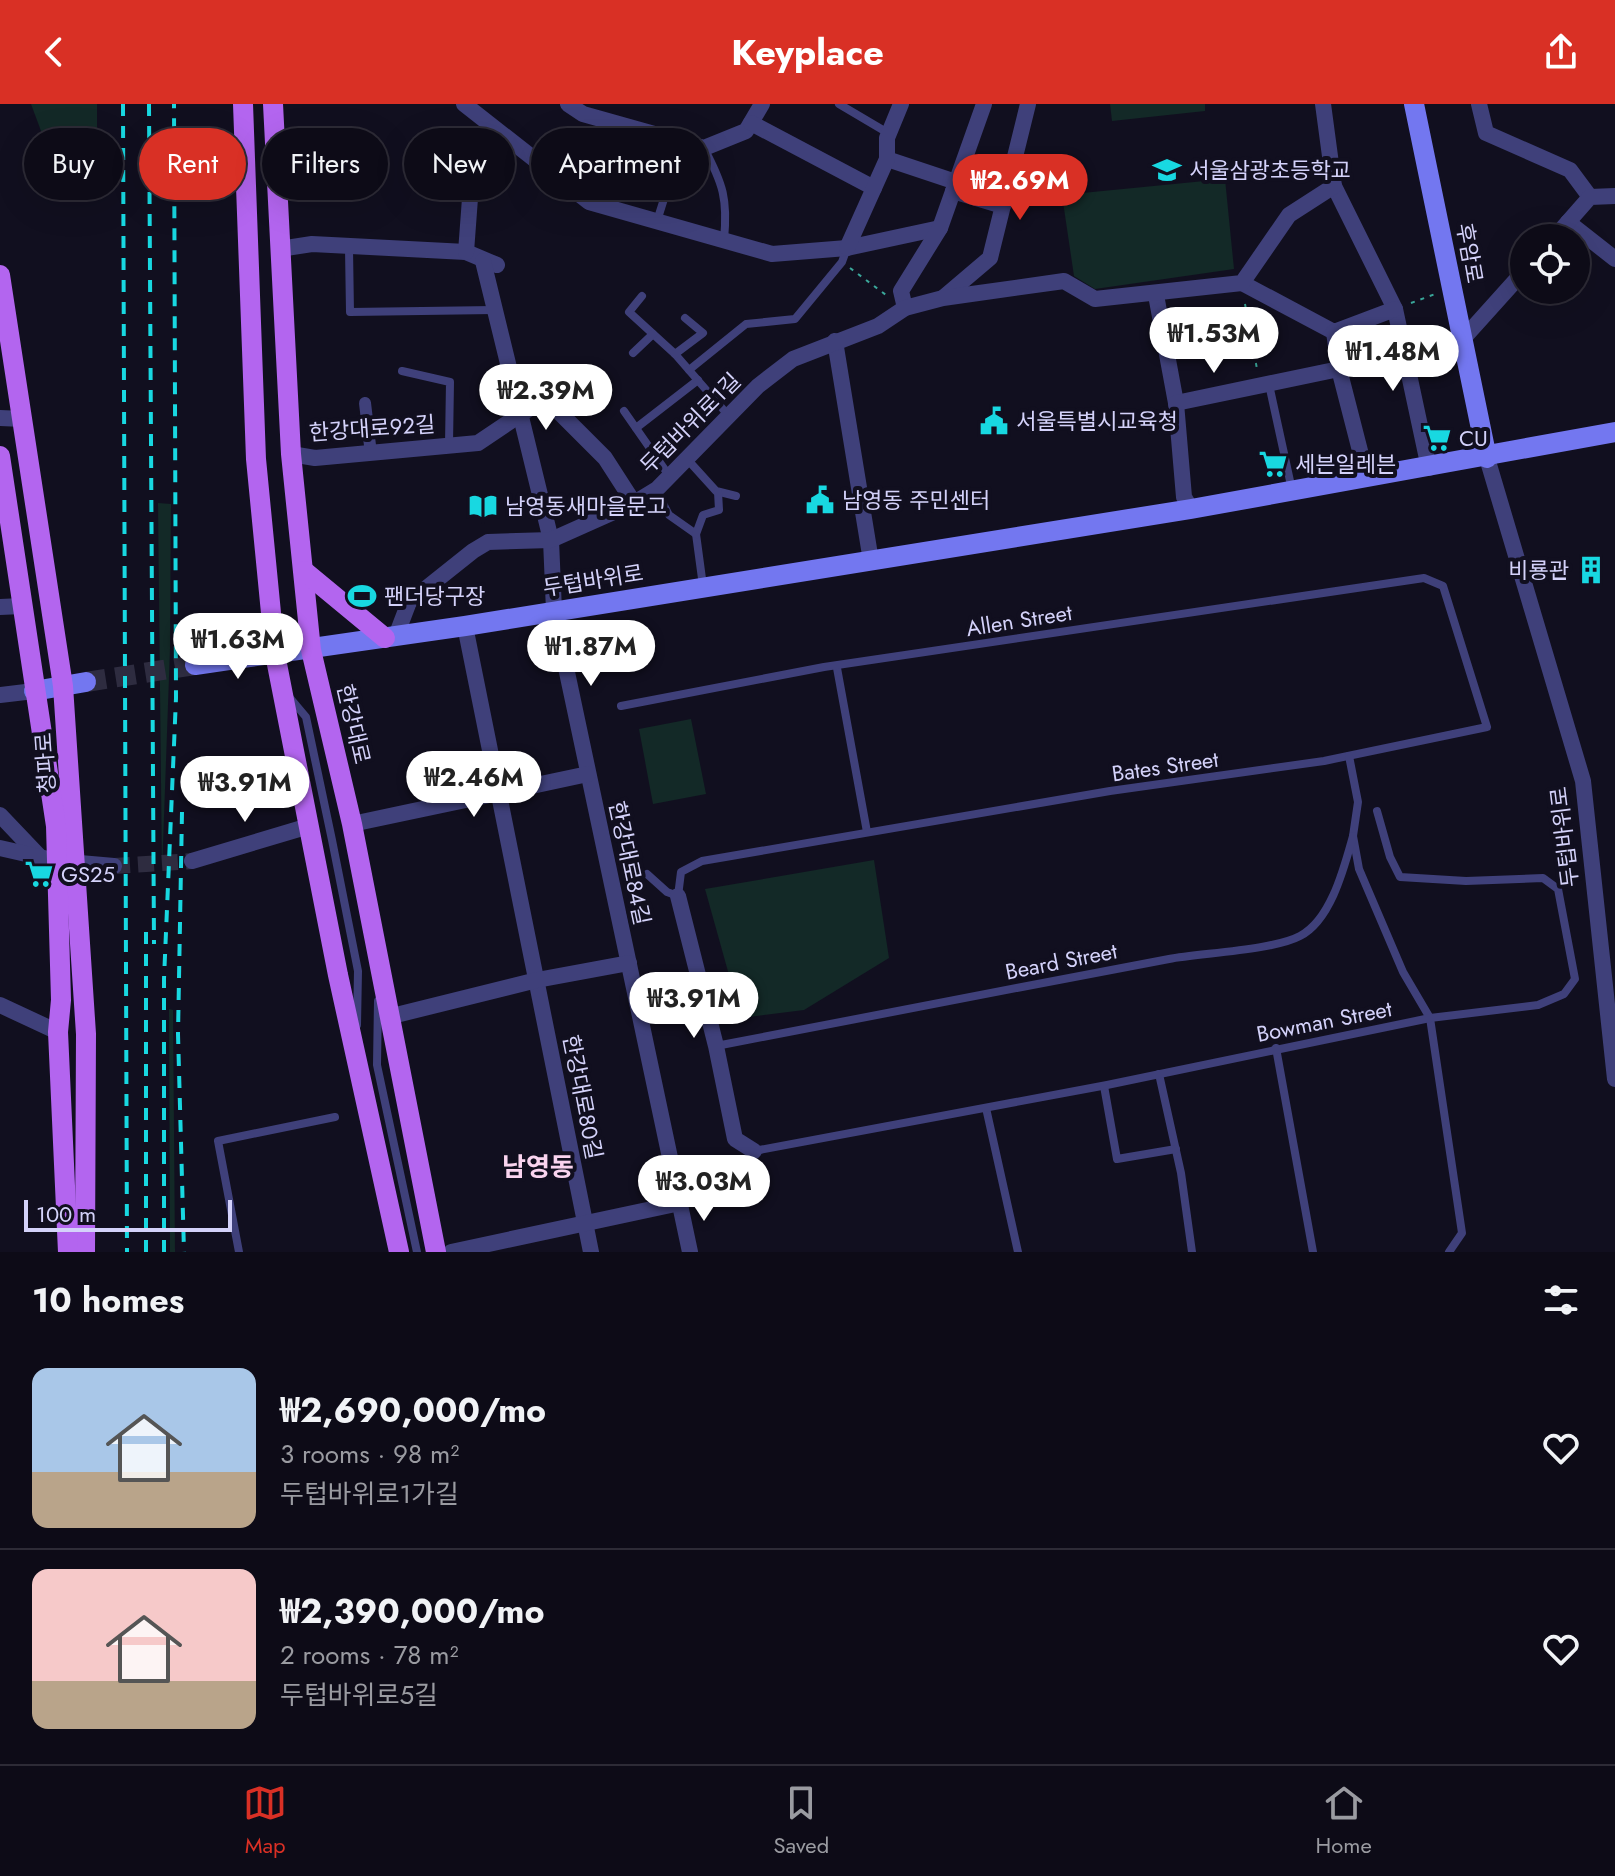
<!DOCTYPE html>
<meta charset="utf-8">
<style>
body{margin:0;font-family:Jost,"Noto Sans KR",sans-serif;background:#1b1924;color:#f1f3f6;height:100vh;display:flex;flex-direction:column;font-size:30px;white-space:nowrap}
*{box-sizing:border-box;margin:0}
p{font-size:26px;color:#9a9ba1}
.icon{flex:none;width:44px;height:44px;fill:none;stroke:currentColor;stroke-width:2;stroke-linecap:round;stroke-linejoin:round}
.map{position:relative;height:1148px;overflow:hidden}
.panel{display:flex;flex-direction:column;background:#0d0b17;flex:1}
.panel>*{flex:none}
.top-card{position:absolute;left:24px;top:24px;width:800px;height:72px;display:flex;gap:16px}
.controls{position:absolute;left:1510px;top:120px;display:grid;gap:16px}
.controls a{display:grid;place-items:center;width:80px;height:80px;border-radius:50%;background:#0d0b17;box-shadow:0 8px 32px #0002,0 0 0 2px #2d2b36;font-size:40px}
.scale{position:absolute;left:24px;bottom:20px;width:208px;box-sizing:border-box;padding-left:8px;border:4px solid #d4d2fa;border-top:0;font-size:22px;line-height:28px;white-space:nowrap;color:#d4d2fa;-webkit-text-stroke:6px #110f1f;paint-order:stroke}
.price{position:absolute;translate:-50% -68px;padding:0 18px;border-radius:28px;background:#fff;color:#222;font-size:26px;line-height:52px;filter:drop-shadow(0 2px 4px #0008)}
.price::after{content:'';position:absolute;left:50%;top:48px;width:24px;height:18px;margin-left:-12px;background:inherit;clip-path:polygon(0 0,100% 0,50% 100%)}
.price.on{background:#d93025;color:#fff}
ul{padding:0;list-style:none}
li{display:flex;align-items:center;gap:24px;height:200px;padding:0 32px}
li+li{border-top:2px solid #2d2b36}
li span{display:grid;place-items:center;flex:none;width:224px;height:160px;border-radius:16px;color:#555}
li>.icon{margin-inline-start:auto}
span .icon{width:96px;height:96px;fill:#fffc;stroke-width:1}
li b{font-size:34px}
h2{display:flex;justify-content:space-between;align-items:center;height:96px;padding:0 32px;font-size:34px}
.chip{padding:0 28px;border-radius:36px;background:#0d0b17;box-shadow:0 8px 32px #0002,0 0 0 2px #2d2b36;font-size:28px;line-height:72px}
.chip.on{background:#d93025;color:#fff}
header{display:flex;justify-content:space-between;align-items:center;height:104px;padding:0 32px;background:#d93025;color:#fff;font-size:36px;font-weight:700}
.tabs{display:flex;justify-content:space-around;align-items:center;height:112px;border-top:2px solid #2d2b36;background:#0d0b17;font-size:22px;color:#9a9ba1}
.tabs a{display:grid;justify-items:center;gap:4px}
.tabs .on{color:#d93025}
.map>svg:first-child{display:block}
.green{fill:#132927}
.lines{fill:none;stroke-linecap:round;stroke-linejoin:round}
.minor-tunnel{stroke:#2e2c40;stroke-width:16;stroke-dasharray:16 8;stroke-linecap:butt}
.secondary-tunnel{stroke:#2e2c40;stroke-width:20;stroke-dasharray:20 10;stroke-linecap:butt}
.path{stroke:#3aa699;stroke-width:2;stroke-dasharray:4 6;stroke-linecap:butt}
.service{stroke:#3f407a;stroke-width:8}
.pedestrian{stroke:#3f407a;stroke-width:12}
.minor{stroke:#3f407a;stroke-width:16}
.secondary{stroke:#7377f0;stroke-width:20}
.primary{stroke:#b365ef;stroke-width:20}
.rail{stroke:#18d8e1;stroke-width:4;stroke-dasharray:12 10;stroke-linecap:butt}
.labels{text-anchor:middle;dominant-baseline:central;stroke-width:8;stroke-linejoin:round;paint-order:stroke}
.poi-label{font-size:22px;fill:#d4d2fa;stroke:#110f1f;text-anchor:start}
.street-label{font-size:22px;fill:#d4d2fa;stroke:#110f1f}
.quarter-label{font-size:26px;font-weight:bold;fill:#fad4ef;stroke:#110f1f}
</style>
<header><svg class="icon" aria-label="back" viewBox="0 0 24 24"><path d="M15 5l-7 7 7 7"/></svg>Keyplace<svg class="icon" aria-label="share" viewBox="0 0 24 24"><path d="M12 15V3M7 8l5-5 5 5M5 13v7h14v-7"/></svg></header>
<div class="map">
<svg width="1615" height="1148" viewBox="0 0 1615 1148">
<rect width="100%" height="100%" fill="#110f1f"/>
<!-- green -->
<g class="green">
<polygon points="31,0 97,0 97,62 54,62"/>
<polygon points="1110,0 1205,0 1205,7 1112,17"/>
<polygon points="1225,75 1234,165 1095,185 1074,172 1062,91"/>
<polygon points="158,399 171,400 170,545 162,769"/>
<polygon points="691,615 706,690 653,700 639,625"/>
<polygon points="874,756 889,854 804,906 741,914 705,785"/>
<polygon points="169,905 173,906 175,1148 170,1148"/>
</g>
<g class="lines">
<!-- minor-tunnel -->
<polyline class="minor-tunnel" points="114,762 192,757"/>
<!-- secondary-tunnel -->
<polyline class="secondary-tunnel" points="86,578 195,561"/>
<!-- path -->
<g class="path">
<polyline points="850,164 886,191"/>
<polyline points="1411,199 1435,190"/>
<polyline points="1245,200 1257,265"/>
</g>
<!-- service -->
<g class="service">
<polyline points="839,0 888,29"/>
<path d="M704 44C723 80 728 95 724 136"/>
<polyline points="657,117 682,38"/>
<polyline points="349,145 350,208 494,206"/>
<polyline points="642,192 629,208 675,250 728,311"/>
<polyline points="633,249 653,230"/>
<polyline points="675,250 703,229 685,214"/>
<polyline points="689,266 746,220 795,215 842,158 847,144"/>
<polyline points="402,267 450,278 449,340"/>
<polyline points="1263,283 1270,285 1292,386"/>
<polyline points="624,307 670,373"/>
<polyline points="636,324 698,276"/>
<polyline points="687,355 716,387 736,392"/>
<polyline points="656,386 669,411 696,430 703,482"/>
<polyline points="696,430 703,411 719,406 718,388"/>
<polyline points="837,564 867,728"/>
<polyline points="290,594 306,613 332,736 358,867 357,921"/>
<polyline points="621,602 824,563 1424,474 1443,482 1487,623 1324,657 1110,687 702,757 681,768 678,792 667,788 647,770"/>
<polyline points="1349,652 1358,698 1353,732 1359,765 1403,868 1430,914 1462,1129 1449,1148"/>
<polyline points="378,897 377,961 417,1148"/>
<path d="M716 942C867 912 1018 884 1169 855 1202 849 1274 846 1300 832 1331 816 1344 764 1353 732"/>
<polyline points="1276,944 1313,1148"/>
<polyline points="1159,970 1181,1069 1192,1148"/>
<polyline points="1104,982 1117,1055 1176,1045"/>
<polyline points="986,1004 1018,1148"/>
<polyline points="754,1047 1107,981 1430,914 1538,901 1564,890 1575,875 1558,785 1543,774 1466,777 1400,773 1390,753 1377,707"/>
<polyline points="239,1148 218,1037 335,1013"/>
</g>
<!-- pedestrian -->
<polyline class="pedestrian" points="365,299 371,350"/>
<!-- minor -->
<g class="minor">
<polyline points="464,0 589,98 772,150 847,144 940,124"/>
<polyline points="568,0 583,10 704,44 746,27 762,0"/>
<polyline points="1323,0 1334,82 1395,205 1429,364"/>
<polyline points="1479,0 1486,29 1570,66 1590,93"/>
<polyline points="751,19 874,84"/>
<polyline points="887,55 956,78"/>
<polyline points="953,87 1003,102"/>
<polyline points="1568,118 1615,155"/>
<polyline points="1554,134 1590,93 1615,92"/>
<polyline points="847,144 887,55 887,34 901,0"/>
<polyline points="280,145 312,140 466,148 497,161"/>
<polyline points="466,148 473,54 493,24"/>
<polyline points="483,157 551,436 554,507 690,1148"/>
<polyline points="1242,179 1334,228 1395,205"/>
<polyline points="1156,191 1176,299 1184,393 1191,405"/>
<polyline points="944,193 990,154 1028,0"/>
<polyline points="905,204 901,187 940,124 984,0"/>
<polyline points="1334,228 1339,265 1367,374"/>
<polyline points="1462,236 1524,167"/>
<polyline points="835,237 871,457"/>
<polyline points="1176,299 1339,265"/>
<polyline points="0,314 23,315"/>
<polyline points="291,350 315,354 478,339 545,294 605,354 634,399"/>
<polyline points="1487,354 1583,677 1615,975"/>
<polyline points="0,503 22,502"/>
<polyline points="465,522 591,1148"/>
<polyline points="396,532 409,498 473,447 488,438 551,436 634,399 657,385 758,282 793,255 878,222 905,204 943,194 1064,177 1095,195 1242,179 1289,111 1334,82"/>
<polyline points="0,591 34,587"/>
<polyline points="0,711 40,753"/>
<polyline points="352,720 588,670"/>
<polyline points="0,744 57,757 114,762"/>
<polyline points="192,757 309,722"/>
<polyline points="678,792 716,942 735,1035 754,1047"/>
<polyline points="0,901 58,928"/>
<polyline points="388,913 537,876 629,859"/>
<polyline points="451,1148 680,1099"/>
</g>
<!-- secondary -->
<g class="secondary">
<polyline points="1414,0 1487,354"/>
<polyline points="195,561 465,522 1191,405 1615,328"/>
<polyline points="34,587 86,578"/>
</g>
<!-- primary -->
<g class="primary">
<polyline points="243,0 256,355 275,550 338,871 399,1148"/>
<polyline points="273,0 291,350 311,546 352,720 436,1148"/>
<polyline points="0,171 63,582 86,930 85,1148"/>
<polyline points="0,352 56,722 61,896 58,928 68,1148"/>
<polyline points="304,467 385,534"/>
</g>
<!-- rail -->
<g class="rail">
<polyline points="123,0 127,1148"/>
<polyline points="149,0 154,840"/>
<polyline points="182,708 178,930 184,1148"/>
<polyline points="146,828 146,1148"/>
<polyline points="164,1148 164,875 176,594 174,0"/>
</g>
</g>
<!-- icons -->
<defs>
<symbol id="school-bare" viewBox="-9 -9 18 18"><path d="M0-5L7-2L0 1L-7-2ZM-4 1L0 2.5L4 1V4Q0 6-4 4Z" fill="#18d8e1" stroke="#110f1f" stroke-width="2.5" paint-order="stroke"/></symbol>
<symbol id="civic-bare" viewBox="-9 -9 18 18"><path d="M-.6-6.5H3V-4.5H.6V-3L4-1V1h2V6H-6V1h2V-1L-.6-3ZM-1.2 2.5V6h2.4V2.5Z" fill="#18d8e1" stroke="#110f1f" stroke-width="2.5" paint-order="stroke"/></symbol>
<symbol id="supermarket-bare" viewBox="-9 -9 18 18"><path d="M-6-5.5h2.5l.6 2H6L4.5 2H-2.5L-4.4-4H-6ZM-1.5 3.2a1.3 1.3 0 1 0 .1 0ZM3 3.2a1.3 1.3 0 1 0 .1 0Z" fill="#18d8e1" stroke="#110f1f" stroke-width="2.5" paint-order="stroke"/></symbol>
<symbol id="library-bare" viewBox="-9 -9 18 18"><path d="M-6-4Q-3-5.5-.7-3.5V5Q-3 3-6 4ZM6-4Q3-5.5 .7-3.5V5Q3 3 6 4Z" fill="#18d8e1" stroke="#110f1f" stroke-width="2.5" paint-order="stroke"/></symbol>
<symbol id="building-bare" viewBox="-9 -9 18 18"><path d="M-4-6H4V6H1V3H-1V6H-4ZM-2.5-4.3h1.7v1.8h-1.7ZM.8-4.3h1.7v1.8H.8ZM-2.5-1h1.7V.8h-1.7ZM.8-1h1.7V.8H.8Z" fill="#18d8e1" stroke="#110f1f" stroke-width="2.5" paint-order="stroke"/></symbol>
<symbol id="stadium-bare" viewBox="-9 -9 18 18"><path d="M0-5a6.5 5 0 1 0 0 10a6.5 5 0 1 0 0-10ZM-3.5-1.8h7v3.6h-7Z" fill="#18d8e1" stroke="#110f1f" stroke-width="2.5" paint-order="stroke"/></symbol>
</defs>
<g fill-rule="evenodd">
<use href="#school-bare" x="1147" y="46" width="40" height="40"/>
<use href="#civic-bare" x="974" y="297" width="40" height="40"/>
<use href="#supermarket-bare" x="1417" y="314" width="40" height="40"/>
<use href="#supermarket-bare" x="1253" y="340" width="40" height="40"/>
<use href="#civic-bare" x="800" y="376" width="40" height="40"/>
<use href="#library-bare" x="463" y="382" width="40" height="40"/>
<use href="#building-bare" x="1571" y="446" width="40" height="40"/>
<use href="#stadium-bare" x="342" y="472" width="40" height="40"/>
<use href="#supermarket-bare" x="19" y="750" width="40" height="40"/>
</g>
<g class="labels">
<!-- poi labels -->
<g class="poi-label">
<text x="1189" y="66">서울삼광초등학교</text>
<text x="1016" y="317">서울특별시교육청</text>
<text x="1459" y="334">CU</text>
<text x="1295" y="360">세븐일레븐</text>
<text x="842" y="396">남영동 주민센터</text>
<text x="505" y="402">남영동새마을문고</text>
<text x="1569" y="466" text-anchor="end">비룡관</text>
<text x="384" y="492">팬더당구장</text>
<text x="61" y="770">GS25</text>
</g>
<!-- street labels -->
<g class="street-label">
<text transform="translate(1470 149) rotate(80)">후암로</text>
<text transform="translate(690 319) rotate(-45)">두텁바위로1길</text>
<text transform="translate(372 324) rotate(-4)">한강대로92길</text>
<text transform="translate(593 476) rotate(-9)">두텁바위로</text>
<text transform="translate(1019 516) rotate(-9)">Allen Street</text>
<text transform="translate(354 620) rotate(77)">한강대로</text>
<text transform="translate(45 659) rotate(-94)">청파로</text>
<text transform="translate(1165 662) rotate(-8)">Bates Street</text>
<text transform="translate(1564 733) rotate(-97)">두텁바위로</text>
<text transform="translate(630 759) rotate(78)">한강대로84길</text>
<text transform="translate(1061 857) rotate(-11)">Beard Street</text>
<text transform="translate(1324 917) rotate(-11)">Bowman Street</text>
<text transform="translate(583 993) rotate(79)">한강대로80길</text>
</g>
<!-- quarter labels -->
<g class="quarter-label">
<text x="538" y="1063">남영동</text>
</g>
</g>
</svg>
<div class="controls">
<a><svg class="icon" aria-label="locate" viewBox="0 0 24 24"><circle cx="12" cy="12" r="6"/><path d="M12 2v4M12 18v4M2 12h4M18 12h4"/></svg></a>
</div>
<div class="scale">100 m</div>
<b class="price on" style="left:1020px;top:118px">₩2.69M</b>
<b class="price" style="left:1214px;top:271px">₩1.53M</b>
<b class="price" style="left:1393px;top:289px">₩1.48M</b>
<b class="price" style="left:546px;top:328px">₩2.39M</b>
<b class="price" style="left:238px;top:577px">₩1.63M</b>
<b class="price" style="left:591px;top:584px">₩1.87M</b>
<b class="price" style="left:474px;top:715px">₩2.46M</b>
<b class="price" style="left:245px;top:720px">₩3.91M</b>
<b class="price" style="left:694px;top:936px">₩3.91M</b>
<b class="price" style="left:704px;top:1119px">₩3.03M</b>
<div class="top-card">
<a class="chip">Buy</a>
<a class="chip on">Rent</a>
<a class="chip">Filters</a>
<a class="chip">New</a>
<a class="chip">Apartment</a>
</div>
</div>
<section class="panel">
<h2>10 homes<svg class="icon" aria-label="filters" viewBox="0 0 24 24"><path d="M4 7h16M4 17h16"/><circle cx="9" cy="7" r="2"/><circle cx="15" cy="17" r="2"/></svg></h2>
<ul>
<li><span style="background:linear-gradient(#a9c7e8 65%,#b9a48a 0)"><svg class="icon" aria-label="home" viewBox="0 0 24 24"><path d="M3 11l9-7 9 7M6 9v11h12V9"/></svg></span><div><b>₩2,690,000/mo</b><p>3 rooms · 98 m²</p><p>두텁바위로1가길</p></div><svg class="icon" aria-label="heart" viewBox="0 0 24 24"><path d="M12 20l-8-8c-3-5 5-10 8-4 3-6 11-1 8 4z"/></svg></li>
<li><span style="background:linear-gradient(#f6c9c9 70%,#b9a48a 0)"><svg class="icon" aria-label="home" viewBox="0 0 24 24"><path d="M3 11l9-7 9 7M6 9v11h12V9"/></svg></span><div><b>₩2,390,000/mo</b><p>2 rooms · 78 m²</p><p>두텁바위로5길</p></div><svg class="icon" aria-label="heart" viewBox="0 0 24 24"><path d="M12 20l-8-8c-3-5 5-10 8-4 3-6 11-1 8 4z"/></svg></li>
</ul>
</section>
<nav class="tabs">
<a class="on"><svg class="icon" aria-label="map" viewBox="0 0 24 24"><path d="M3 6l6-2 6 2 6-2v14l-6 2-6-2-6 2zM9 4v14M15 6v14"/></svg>Map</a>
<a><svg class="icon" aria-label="saved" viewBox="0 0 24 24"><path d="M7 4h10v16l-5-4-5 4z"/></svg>Saved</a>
<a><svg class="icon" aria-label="home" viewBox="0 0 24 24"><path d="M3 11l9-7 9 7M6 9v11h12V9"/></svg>Home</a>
</nav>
